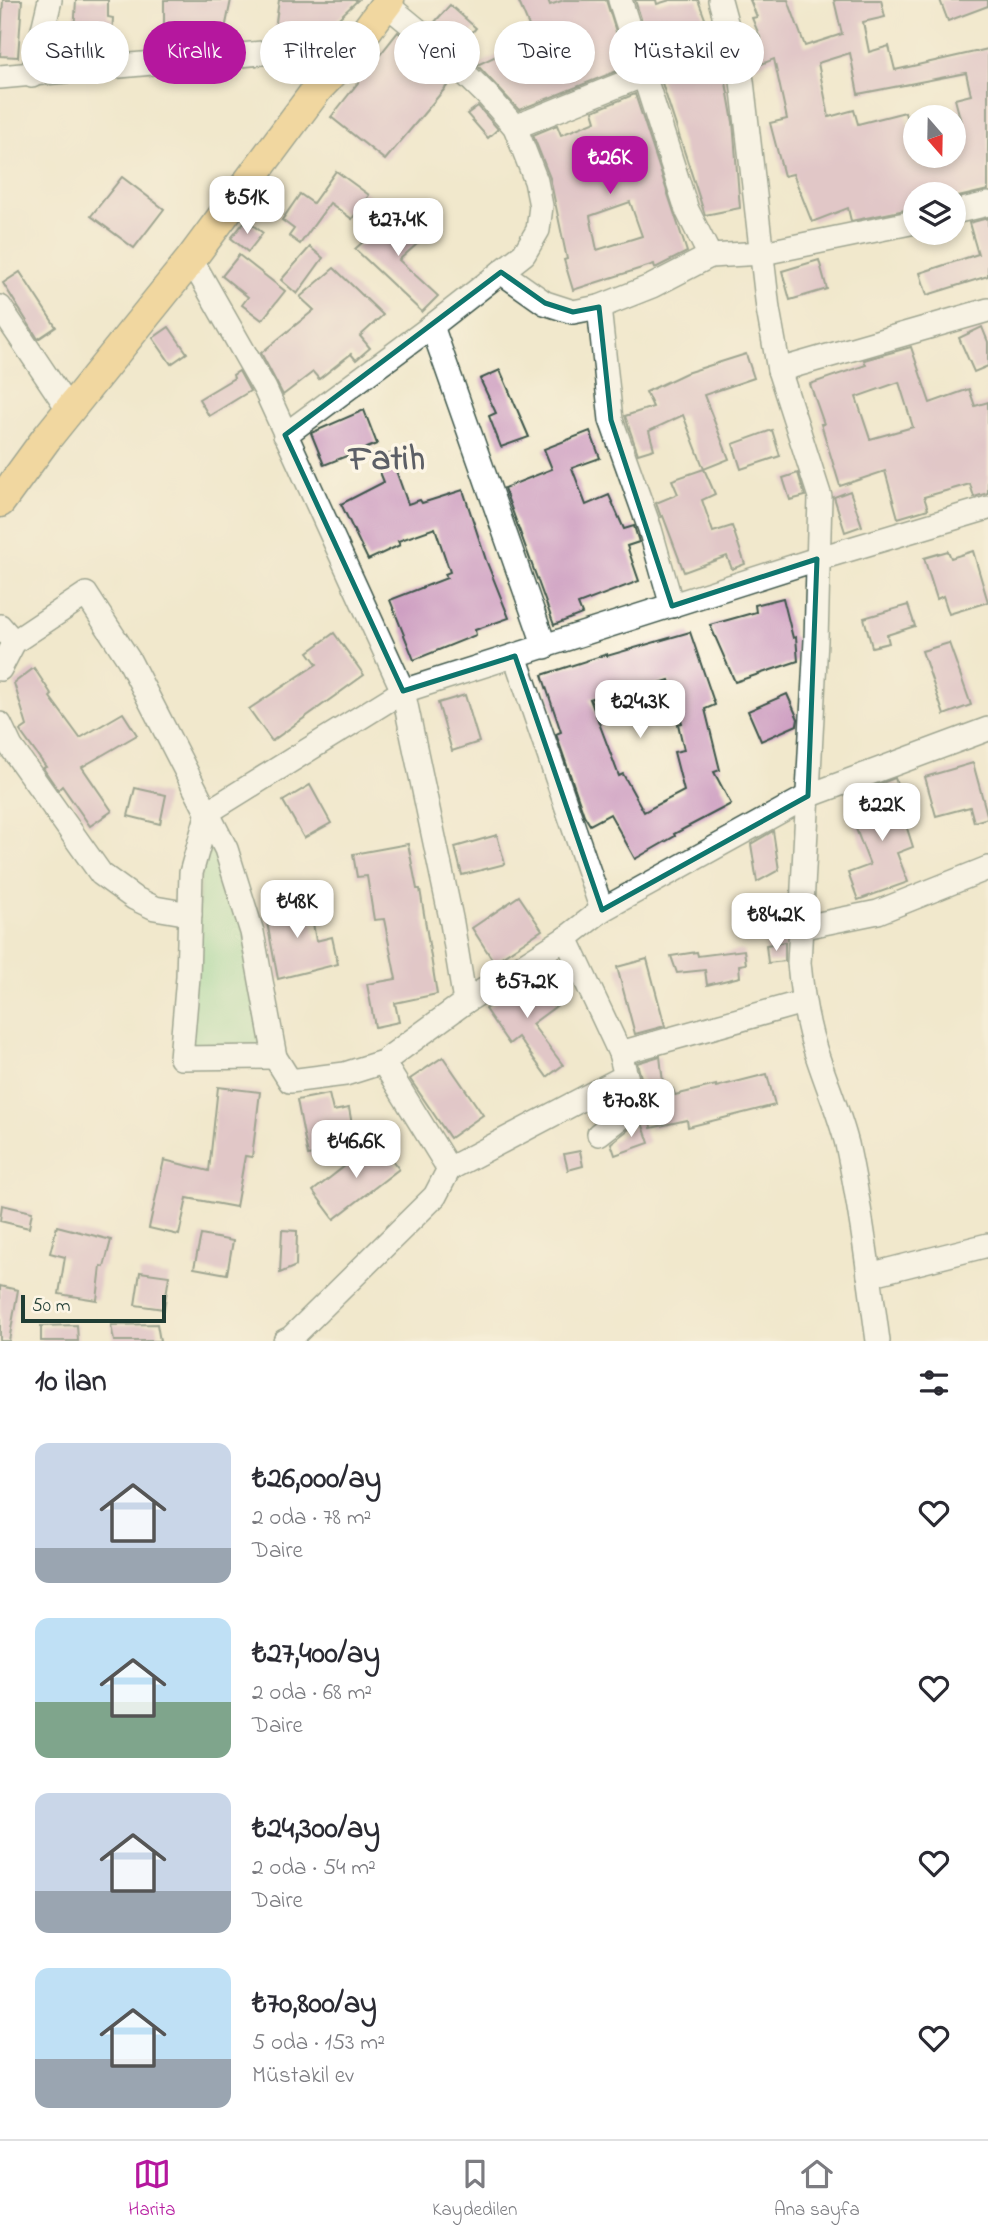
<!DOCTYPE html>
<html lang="tr">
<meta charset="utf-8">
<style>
body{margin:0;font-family:"Indie Flower",sans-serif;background:#f2f2f3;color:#2b2b33;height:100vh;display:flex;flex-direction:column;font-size:26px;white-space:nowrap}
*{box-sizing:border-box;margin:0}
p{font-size:23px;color:#7c7c81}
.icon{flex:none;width:38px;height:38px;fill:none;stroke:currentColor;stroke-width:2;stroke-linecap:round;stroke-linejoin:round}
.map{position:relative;height:1341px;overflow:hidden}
.details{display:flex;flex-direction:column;background:#fff;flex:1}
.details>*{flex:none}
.guide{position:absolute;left:21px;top:21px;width:947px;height:63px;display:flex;gap:14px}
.needle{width:46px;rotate:160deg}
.controls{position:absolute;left:903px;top:105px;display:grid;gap:14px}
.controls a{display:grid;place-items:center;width:63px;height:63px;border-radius:50%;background:#fff;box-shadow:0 4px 10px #0003;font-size:35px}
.scale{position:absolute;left:21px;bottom:18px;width:145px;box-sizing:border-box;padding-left:7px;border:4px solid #1f3d34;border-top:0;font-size:19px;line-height:24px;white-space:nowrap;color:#1f3d34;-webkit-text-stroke:5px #fcf5e5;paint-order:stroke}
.price{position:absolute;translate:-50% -60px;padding:0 16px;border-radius:14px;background:#fff;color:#222;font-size:23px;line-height:46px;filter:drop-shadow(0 2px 4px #0008)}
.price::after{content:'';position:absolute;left:50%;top:42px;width:21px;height:16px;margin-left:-10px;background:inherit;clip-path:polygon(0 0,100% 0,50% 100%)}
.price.on{background:#b5179e;color:#fff}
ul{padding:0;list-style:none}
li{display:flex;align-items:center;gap:21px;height:175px;padding:0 35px}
li span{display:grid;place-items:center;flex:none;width:196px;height:140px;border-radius:14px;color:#555}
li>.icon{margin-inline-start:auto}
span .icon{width:84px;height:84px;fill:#fffc;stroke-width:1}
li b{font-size:30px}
h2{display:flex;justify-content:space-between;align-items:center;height:84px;padding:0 35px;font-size:30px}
.chip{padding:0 24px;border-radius:32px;background:#fff;box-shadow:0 4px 10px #0003;font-size:24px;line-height:63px}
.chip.on{background:#b5179e;color:#fff}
.menu{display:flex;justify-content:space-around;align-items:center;height:98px;border-top:2px solid #e1e1e2;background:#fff;font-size:19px;color:#7c7c81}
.menu a{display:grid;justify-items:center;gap:4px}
.menu .on{color:#b5179e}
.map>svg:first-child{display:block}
.green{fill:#86d493;stroke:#528864;stroke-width:2}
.building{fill:#ce9fc2;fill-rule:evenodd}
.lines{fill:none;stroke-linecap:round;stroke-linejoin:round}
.minor-casing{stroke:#3e574b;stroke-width:26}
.major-casing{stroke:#3e574b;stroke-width:33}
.minor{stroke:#fff;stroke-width:23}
.major{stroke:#f2c36a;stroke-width:30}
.marked{fill:none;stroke:#0f766e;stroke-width:5;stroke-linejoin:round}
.labels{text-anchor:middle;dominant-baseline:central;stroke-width:7;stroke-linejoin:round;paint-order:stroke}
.district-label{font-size:35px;font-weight:bold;fill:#5c5f66;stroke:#fcf5e5}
</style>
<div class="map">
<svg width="988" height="1341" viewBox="0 0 988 1341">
<rect width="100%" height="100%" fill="#fcf5e5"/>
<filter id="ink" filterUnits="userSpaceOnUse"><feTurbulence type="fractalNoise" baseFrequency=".0143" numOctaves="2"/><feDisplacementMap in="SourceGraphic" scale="14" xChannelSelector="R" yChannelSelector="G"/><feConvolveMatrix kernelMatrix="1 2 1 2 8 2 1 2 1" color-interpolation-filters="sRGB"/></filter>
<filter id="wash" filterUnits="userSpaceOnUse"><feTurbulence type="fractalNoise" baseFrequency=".00686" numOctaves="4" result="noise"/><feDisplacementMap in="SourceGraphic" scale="28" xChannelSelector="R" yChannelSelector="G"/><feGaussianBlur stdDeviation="1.57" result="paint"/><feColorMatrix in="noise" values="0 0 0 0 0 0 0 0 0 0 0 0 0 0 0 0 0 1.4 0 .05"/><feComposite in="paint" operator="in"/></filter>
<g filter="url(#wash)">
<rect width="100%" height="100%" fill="#f1e8cc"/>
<!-- green -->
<polygon class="green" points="209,846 220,849 248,937 261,1050 189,1048 200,877"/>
<g id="blocks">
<!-- building -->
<g class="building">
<polygon points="3,0 22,0 18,57 0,56"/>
<polygon points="76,0 108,0 108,17 113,18 111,51 73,49"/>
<polygon points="164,0 231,0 224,34 186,26 186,46 164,48"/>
<polygon points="279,0 358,0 322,34 275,29"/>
<polygon points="518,0 548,0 550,5 564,0 606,0 627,67 519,110 477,65 534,38"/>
<polygon points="635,0 656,0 657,4 670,0 698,0 713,40 716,39 722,60 733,122 740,208 705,215"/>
<path d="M750 0H788L805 46 842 34 834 0H881L885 17 863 22 869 52 889 46 895 70 988 49V190L954 198V194H915V208L851 221 848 208 812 222 793 174 784 176 770 123 787 119 774 59 754 67 750 56 747 47 762 42 752 18 757 17ZM850 53 858 94 966 73 971 95 955 99 961 122 954 124V156H915V133L910 134 905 112 858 124 854 110 829 117 818 63Z"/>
<polygon points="940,0 988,0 988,6 948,21"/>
<polygon points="450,5 476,28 465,41 477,51 470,59 433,24"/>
<polygon points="398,32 452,80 385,160 331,117"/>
<path d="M635 94 687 252 655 268 654 264 573 290 564 260 567 259 550 178 533 135 557 125 561 135 596 121 593 111ZM630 202 642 236 597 250 590 216Z"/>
<polygon points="478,106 498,129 488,138 467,114"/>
<polygon points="336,171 369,195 352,219 330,203 300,244 289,236 294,229 282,220 300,194 313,203"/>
<polygon points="122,177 164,209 134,248 91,216"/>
<polygon points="400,209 425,237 399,260 438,296 422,312 355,249"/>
<polygon points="988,218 988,276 927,295 920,273 978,254 969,223"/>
<polygon points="246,220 263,233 248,252 231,238"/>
<polygon points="310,247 323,258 297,294 281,280"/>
<polygon points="239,255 285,291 262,320 242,305 248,297 222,276"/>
<polygon points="819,260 827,289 790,300 782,271"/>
<polygon points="334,268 383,315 360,336 370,348 356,360 351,354 319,379 313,372 283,395 261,353 314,310 300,297"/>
<polygon points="20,272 56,327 38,339 3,283"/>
<polygon points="169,327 187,353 171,364 153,338"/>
<polygon points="982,327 988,342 988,366 974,372 959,338"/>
<path d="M911 347 930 403 969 389 975 406 988 402V493L974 497 970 484 924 497 928 509 898 518 885 471 840 486 821 424H824L810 384 866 365 864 360ZM899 382 913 427 870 439 856 397Z"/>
<polygon points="746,354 754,378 704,395 729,459 704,469 683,415 649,431 654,449 638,454 625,416 653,407 646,392 686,373"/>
<polygon points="500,370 529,437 501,447 489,416 496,413 480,379"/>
<polygon points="239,371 250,391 209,416 199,399 234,378 233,375"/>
<polygon points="364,410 377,444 324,465 311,433"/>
<polygon points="772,430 780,456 741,469 733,444"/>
<polygon points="590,431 600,458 572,468 586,505 609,495 624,529 634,526 639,542 627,546 639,581 578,604 582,614 554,625 504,488 552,469 544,449"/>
<polygon points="390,454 408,504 420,500 422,503 463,490 486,560 509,618 475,630 476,635 414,660 390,600 447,578 445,574 450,572 435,528 398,541 400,545 368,560 341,504 384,482 375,460"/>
<polygon points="704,469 715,494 702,500 713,532 732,526 745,564 732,569 727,556 684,572 663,516 661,517 656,503 678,494 672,480"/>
<polygon points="798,473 805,496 790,500 783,478"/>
<polygon points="850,491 862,526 845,532 834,497"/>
<polygon points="948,551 951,558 973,551 988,602 949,614 943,596 937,599 924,558"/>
<polygon points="783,598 793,638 796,637 798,661 735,682 710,625 756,612 755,605"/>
<polygon points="908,605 915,626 887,635 889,643 872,647 864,618"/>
<path d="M690 632 715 705 705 709 720 770 714 772 731 804 674 834 675 836 635 859 610 814 590 825 584 815 556 734 561 732 542 675 607 654V656ZM669 680 682 723 678 724 684 750 674 752 684 791 644 812 623 774 619 776 590 699 624 688 626 694Z"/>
<polygon points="334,633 364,675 272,741 249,709 317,664 308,652"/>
<polygon points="949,643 971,705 944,715 922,651"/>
<polygon points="34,668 52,695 50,697 80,738 123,713 137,735 82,767 112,811 90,826 62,786 58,790 43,768 46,767 20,731 27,726 14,683"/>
<polygon points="787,694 798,719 797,725 761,741 748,711"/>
<polygon points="465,695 479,742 452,751 438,703"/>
<polygon points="973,763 988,818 974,822 970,807 936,816 925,777"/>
<polygon points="895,778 901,795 897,797 913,847 897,853 908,882 858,900 848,873 870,865 851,816 880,805 874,786"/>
<polygon points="310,785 331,823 304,838 283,801"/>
<polygon points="135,788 166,795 160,824 128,816"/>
<polygon points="773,831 779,870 757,882 751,844"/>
<polygon points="497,835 505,864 462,875 455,847"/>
<polygon points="408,844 417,889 420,889 437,994 395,1003 399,1022 375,1027 367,984 396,979 384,919 374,920 367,876 357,877 353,854"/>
<polygon points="519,896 542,930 494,962 472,928"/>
<polygon points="309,899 316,941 332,937 338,964 278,979 264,907"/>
<polygon points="785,942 785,961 768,963 766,945"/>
<polygon points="744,950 746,964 739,965 740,977 707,985 705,970 677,973 671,956 697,952 698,956"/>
<polygon points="647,959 665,1026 635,1034 617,967"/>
<polygon points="536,974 559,1004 532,1024 563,1065 547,1077 518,1037 509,1044 485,1009"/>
<polygon points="660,1056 664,1091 673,1089 675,1095 716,1085 716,1087 767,1074 775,1105 688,1127 687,1120 651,1128 648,1103 637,1063"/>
<polygon points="443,1057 483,1115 450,1138 410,1079"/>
<polygon points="218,1087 260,1092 252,1157 245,1156 236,1207 187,1198 179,1235 149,1228 164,1160 209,1171"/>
<polygon points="329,1094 333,1111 349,1108 356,1147 308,1156 297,1100"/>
<polygon points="641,1120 649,1143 615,1155 611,1143"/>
<polygon points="377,1141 399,1169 334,1219 313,1191"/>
<polygon points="580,1151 583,1166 568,1170 564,1154"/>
<polygon points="2,1205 32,1212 29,1228 0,1221"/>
<polygon points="57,1226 111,1240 104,1267 101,1266 97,1300 59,1294 65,1257 50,1253"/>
<polygon points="282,1230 297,1231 296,1266 280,1273"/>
<polygon points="201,1235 233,1241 227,1274 194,1268"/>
<polygon points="140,1272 169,1276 164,1309 135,1305"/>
<polygon points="0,1286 18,1290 9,1341 0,1341"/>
<polygon points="157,1324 160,1341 114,1341 111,1325"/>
<polygon points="77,1325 78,1341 41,1341 41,1326"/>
</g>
</g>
</g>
<g filter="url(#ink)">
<use href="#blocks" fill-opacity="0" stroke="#3e574b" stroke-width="2"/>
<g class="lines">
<defs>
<g id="minor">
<polyline points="620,0 687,210 710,256 763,253 915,222"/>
<path d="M720 0 742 81 768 309 779 370 820 497 816 640 799 963C802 995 807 1027 818 1058 828 1088 839 1113 847 1144 861 1209 869 1275 878 1341"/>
<polyline points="386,4 437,46 488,96 515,127 536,181 541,206 538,230 524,254 432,326"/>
<polyline points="32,76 50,0"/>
<polyline points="0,77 273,52 344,61"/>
<polyline points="515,127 644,75"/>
<polyline points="954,212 988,204"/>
<polyline points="191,259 265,389 403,691 452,923 465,1002"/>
<polyline points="501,272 545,303 573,312 599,307"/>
<polyline points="0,307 69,410"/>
<polyline points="779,370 988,310"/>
<polyline points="285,435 432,326 545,647"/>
<polyline points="672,606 650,529 611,420 599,307 652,286 710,256"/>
<polyline points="0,626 14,642 86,594 129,660 226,849 252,932 275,1057 290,1081 345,1074 383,1062 465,1002 566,938 602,910 808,796 988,729"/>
<polyline points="515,656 602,910"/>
<polyline points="0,669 14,642"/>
<polyline points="0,724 11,747 101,874 134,898 155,908 190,914"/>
<polyline points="799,928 878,912 988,868"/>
<polyline points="566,938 620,1053 634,1107 599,1134"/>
<polyline points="620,1053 803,1002"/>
<polyline points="275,1057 181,1058 188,977 191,873 208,812 403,691 817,559 988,508"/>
<polyline points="449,1169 626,1076"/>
<polyline points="869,1275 988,1245"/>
<polyline points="285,1341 291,1338 435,1196 449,1169 383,1062"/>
</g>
<polyline id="major" points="0,502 46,439 191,259 318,88 344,61 389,0"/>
</defs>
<!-- minor casing -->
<use href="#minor" class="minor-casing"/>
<!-- major casing -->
<use href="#major" class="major-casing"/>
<!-- minor -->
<use href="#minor" class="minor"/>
<!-- major -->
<use href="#major" class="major"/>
</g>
</g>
<!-- marked area -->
<path d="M0 0H988V1341H0ZM501 272 545 303 573 312 599 307 611 420 672 606 817 559 808 796 602 910 515 656 403 691 285 435Z" fill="#f1e8cc" fill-opacity=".55" fill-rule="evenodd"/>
<path class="marked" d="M501 272 545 303 573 312 599 307 611 420 672 606 817 559 808 796 602 910 515 656 403 691 285 435Z"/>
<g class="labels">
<!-- district labels -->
<g class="district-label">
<text x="387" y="460">Fatih</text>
</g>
</g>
</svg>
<div class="controls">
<a><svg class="needle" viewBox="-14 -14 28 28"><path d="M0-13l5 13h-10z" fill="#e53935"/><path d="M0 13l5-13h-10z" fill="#7c7c81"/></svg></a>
<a><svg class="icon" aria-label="layers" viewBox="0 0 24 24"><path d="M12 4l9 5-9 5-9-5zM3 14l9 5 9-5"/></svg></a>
</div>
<div class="scale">50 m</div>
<b class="price on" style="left:610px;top:196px">₺26K</b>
<b class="price" style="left:247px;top:236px">₺51K</b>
<b class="price" style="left:398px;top:258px">₺27.4K</b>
<b class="price" style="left:640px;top:740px">₺24.3K</b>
<b class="price" style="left:882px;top:843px">₺22K</b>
<b class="price" style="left:297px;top:940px">₺48K</b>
<b class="price" style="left:776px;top:953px">₺84.2K</b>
<b class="price" style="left:527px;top:1020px">₺57.2K</b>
<b class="price" style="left:631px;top:1139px">₺70.8K</b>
<b class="price" style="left:356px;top:1180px">₺46.6K</b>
<div class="guide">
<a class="chip">Satılık</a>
<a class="chip on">Kiralık</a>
<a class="chip">Filtreler</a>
<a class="chip">Yeni</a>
<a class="chip">Daire</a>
<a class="chip">Müstakil ev</a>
</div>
</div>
<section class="details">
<h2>10 ilan<svg class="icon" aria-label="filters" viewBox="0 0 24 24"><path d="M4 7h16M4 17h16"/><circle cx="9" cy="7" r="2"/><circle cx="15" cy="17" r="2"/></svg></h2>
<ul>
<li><span style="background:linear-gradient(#c9d6e8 75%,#9aa5b1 0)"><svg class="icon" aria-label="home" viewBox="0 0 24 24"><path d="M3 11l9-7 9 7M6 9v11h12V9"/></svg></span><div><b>₺26,000/ay</b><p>2 oda · 78 m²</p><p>Daire</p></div><svg class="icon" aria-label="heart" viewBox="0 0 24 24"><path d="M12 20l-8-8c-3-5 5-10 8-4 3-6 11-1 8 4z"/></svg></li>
<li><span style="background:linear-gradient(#bfe0f5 60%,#7fa58c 0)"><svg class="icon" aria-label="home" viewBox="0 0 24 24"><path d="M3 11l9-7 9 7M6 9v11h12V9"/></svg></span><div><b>₺27,400/ay</b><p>2 oda · 68 m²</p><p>Daire</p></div><svg class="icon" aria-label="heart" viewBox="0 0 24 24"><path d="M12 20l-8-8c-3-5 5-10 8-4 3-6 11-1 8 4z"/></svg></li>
<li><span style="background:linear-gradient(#c9d6e8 70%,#9aa5b1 0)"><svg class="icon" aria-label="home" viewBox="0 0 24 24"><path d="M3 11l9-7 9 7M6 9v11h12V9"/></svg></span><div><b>₺24,300/ay</b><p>2 oda · 54 m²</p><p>Daire</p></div><svg class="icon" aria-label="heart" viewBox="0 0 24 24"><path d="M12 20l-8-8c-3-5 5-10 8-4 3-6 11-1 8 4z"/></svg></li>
<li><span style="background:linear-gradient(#bfe0f5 65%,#9aa5b1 0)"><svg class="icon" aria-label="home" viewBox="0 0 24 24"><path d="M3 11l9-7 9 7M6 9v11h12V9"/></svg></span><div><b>₺70,800/ay</b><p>5 oda · 153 m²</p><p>Müstakil ev</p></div><svg class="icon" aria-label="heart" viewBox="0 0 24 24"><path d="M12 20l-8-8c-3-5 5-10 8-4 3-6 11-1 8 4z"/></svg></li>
</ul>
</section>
<nav class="menu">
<a class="on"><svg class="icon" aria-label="map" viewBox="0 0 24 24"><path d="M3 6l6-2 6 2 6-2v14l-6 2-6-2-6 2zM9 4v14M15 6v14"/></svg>Harita</a>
<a><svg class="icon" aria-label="saved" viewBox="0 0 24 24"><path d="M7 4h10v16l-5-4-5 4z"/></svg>Kaydedilen</a>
<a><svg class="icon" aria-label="home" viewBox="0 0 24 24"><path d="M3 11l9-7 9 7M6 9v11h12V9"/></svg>Ana sayfa</a>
</nav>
